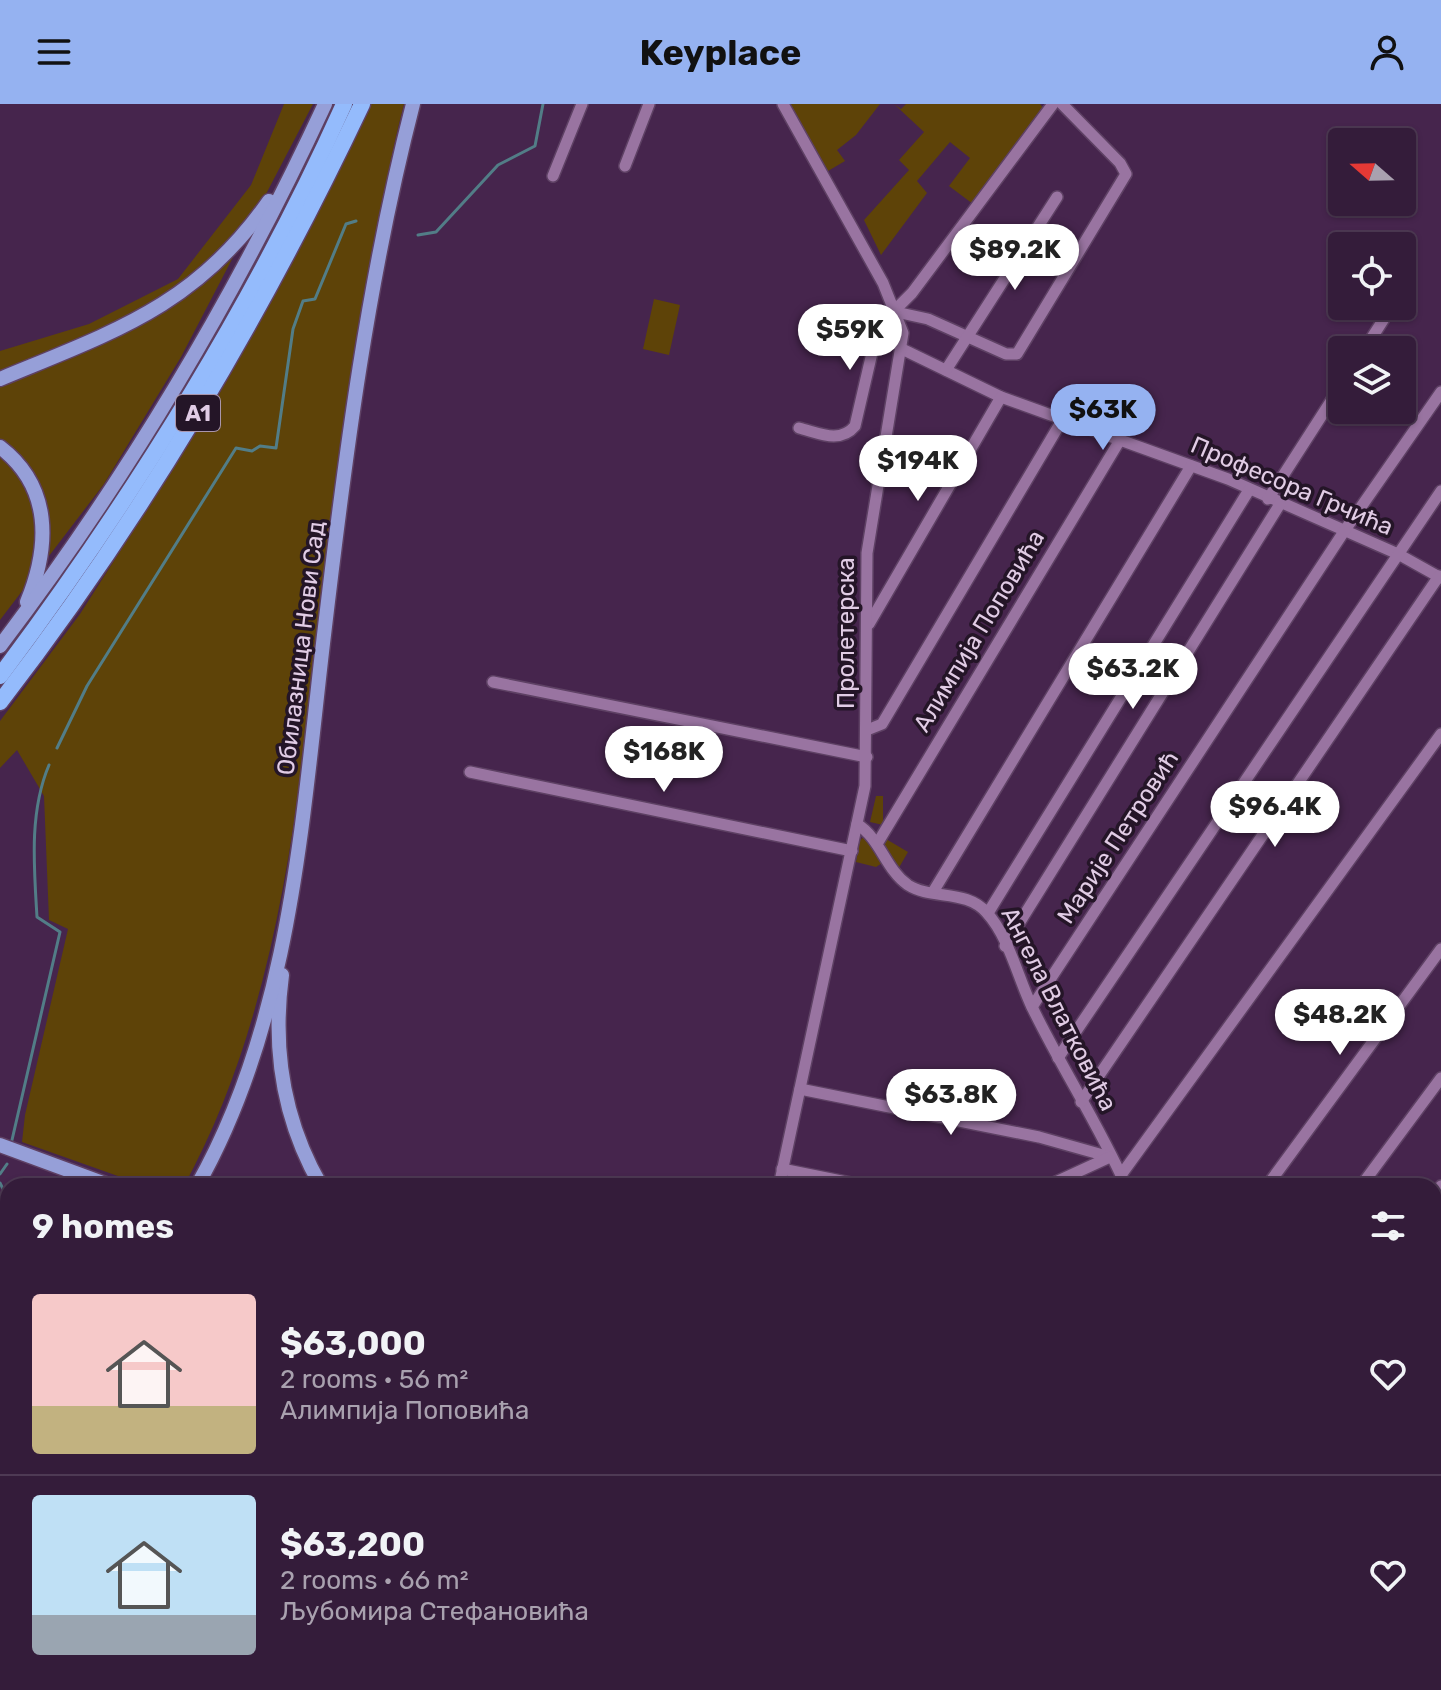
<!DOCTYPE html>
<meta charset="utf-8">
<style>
body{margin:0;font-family:Rubik,sans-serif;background:#3f2945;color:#f1f3f6;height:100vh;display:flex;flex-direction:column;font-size:30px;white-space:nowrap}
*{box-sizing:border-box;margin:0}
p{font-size:26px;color:#a9a1af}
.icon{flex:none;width:44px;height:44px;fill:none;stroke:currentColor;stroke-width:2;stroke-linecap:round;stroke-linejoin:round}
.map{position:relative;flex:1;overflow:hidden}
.details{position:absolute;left:0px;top:1074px;width:1442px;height:512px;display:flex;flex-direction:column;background:#341c3a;border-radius:24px 24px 0 0;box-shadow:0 2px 6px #0004,0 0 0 2px #4e3a54}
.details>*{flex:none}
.needle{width:52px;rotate:290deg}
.fabs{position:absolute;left:1328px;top:24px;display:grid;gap:16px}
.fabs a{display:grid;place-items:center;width:88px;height:88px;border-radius:8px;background:#341c3a;box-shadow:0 2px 6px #0004,0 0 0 2px #4e3a54;font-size:40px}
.price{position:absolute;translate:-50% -68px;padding:0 18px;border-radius:28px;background:#fff;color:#222;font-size:26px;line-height:52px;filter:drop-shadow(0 2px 4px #0008)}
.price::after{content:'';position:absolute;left:50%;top:48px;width:24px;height:18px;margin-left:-12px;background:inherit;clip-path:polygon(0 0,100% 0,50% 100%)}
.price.selected{background:#95b2f1;color:#111}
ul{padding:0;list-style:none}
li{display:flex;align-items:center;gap:24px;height:200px;padding:0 32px}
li+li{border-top:2px solid #4e3a54}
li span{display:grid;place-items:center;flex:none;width:224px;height:160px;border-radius:8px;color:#555}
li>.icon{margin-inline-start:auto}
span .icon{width:96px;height:96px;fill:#fffc;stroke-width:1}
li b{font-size:34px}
h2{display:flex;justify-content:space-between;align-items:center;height:96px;padding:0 32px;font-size:34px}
header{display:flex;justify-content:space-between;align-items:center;height:104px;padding:0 32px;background:#95b2f1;color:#111;font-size:36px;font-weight:700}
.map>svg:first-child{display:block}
.green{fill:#5e4308}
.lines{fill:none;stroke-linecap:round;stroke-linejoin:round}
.stream{stroke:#527d87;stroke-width:3}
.minor-casing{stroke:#5e4164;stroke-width:14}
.major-casing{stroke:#5e4164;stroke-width:17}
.highway-casing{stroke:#5e4164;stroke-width:19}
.minor{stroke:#9974a1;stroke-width:11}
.major{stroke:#969fd8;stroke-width:14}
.highway{stroke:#94bbfc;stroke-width:16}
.labels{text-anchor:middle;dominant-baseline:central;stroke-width:7;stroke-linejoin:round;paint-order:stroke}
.shield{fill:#241527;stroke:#a895ac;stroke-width:2}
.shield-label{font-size:22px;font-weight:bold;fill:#e1cce5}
.street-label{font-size:24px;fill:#e1cce5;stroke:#241527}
</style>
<header><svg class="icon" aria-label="menu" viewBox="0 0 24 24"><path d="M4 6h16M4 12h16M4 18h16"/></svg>Keyplace<svg class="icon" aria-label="person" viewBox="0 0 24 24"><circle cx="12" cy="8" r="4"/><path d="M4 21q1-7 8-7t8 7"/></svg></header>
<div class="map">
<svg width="1441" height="1586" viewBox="0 0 1441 1586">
<rect width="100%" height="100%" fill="#46254d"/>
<!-- green -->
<g class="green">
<polygon points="284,0 313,0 181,253 104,380 0,516 0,247 89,220 178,175 251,81"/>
<path d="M370 0H404C389 57 380 115 369 172 349 288 332 404 319 520 297 711 277 911 184 1082H146L22 1038 25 1011 68 825 49 816 44 692 17 646 0 664V617L80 510 215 298Z"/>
<polygon points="789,0 880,0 856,31 837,46 845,57 828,67"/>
<polygon points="894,0 901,5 906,0 1040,0 1044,5 973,100 949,82 970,54 950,38 917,77 927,89 881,151 864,116 909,66 899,56 924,28"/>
<polygon points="654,195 680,201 669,251 643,245"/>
<polygon points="876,692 883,692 883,721 870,718"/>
<polygon points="865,732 882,759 876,763 856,758 860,736"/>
<polygon points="886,735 908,748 897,767 883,745"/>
<polygon points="8,1287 8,1560 4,1586 0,1584 0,1292"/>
<polygon points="957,1578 1020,1578 1023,1586 960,1586"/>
<polygon points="1050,1578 1228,1578 1231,1586 1053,1586"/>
</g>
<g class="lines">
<!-- stream -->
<g class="stream">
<polyline points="418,131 436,128 498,61 535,42 543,0"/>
<polyline points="57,644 87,582 236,344 252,347 260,342 276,344 293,225 303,197 315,195 346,120 356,117"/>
<path d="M12 1036 60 828 37 813C34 763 29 708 49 661"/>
<polyline points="0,1070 7,1060"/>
<polyline points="0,1079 5,1089 0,1113"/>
</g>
<defs>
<g id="minor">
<polyline points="625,62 649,0"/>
<polyline points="553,72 582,0"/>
<polyline points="896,208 928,215 1006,250 1017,250 1126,70 1120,59 1062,0"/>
<polyline points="902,245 1001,293 1228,375 1398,450 1441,474"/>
<polyline points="1364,246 1387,210"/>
<polyline points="946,266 1057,93"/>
<path d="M799 324C819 329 840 340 855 322L878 223 912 189 1053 0"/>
<polyline points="1268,395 1342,280"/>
<polyline points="869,520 1001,293"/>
<polyline points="493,578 867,653"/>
<polyline points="867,626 882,620 1064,313"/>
<polyline points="470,668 852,747"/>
<path d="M857 720C881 735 885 765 908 781 931 796 967 785 987 809 1009 833 1018 874 1032 903 1061 963 1099 1021 1126 1082"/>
<polyline points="877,740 1120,336"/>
<polyline points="933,788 1191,362"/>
<polyline points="988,809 1249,386"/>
<polyline points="1005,842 1280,400"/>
<polyline points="1032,903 1345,426 1441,288"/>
<polyline points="1058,954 1441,387"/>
<polyline points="800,985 1039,1033 1110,1053"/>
<polyline points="1081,998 1439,472"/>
<polyline points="782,1065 866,1082"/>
<polyline points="1121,1071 1441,630"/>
<polyline points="779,1082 865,682 867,449 903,229 883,179 783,0"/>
<polyline points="1047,1082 1110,1053"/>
<polyline points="1267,1082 1441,845"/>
<polyline points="1361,1082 1441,974"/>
<polyline points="1434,1091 1441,1082"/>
<polyline points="1434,1237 1441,1228"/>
<polyline points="1434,1389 1441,1380"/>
<polyline points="1434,1532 1441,1535"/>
<polyline points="786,1578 787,1582"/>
<polyline points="859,1578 870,1586"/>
<polyline points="1020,1578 1024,1586"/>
</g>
<g id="major">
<path d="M0 275C113 228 196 202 269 97"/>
<path d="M0 343C52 383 50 442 27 498"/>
<path d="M0 542C127 375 237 190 325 0"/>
<path d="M282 871C272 946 283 1016 321 1082"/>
<polyline points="0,1041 111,1082"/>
<path d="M197 1082C291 916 302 716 324 531 345 353 368 174 413 0"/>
<polyline points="0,1286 8,1280"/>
<polyline points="1434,1559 1441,1561"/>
<polyline points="1434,1573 1441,1575"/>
</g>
<g id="highway">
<path d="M0 572C133 394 253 203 344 0"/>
<path d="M0 598C143 413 262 211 362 0"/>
</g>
</defs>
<!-- minor casing -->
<use href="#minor" class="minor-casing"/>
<!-- major casing -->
<use href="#major" class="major-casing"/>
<!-- highway casing -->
<use href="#highway" class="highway-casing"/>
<!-- minor -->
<use href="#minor" class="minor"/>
<!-- major -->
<use href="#major" class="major"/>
<!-- highway -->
<use href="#highway" class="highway"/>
</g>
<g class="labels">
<!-- shield labels -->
<rect class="shield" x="176" y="291" width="44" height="36" rx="6"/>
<g class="shield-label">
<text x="198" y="309">A1</text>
</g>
<!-- street labels -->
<g class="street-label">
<text transform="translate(1292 382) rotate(23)">Професора Грчића</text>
<text transform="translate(979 527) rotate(-59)">Алимпија Поповића</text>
<text transform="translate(846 529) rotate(-90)">Пролетерска</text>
<text transform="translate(301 544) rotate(-83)">Обилазница Нови Сад</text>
<text transform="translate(1118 733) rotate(-57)">Марије Петровић</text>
<text transform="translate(1059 905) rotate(63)">Ангела Влатковића</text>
</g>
</g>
</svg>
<div class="fabs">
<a><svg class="needle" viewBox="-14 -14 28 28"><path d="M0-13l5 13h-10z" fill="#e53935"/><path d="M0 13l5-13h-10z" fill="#a9a1af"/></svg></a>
<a><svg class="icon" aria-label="locate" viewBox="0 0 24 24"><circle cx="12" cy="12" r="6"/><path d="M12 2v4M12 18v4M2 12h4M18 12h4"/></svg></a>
<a><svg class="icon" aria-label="layers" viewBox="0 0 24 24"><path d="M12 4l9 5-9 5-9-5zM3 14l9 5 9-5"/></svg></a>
</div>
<b class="price" style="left:1015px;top:188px">$89.2K</b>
<b class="price" style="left:850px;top:268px">$59K</b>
<b class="price selected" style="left:1103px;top:348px">$63K</b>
<b class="price" style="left:918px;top:399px">$194K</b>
<b class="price" style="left:1133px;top:607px">$63.2K</b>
<b class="price" style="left:664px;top:690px">$168K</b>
<b class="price" style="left:1275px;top:745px">$96.4K</b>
<b class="price" style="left:1340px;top:953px">$48.2K</b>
<b class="price" style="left:951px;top:1033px">$63.8K</b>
<section class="details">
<h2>9 homes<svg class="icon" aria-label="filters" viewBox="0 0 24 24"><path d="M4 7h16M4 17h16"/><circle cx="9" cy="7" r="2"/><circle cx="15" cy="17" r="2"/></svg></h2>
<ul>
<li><span style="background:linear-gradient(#f6c9c9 70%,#c2b280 0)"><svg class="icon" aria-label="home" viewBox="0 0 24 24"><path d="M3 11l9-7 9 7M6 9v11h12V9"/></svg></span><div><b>$63,000</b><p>2 rooms · 56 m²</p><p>Алимпија Поповића</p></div><svg class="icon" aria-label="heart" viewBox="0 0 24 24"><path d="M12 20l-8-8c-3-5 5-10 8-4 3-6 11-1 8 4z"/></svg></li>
<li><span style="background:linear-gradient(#bfe0f5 75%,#9aa5b1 0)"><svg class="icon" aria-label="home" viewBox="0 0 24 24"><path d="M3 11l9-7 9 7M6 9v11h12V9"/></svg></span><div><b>$63,200</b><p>2 rooms · 66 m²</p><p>Љубомира Стефановића</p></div><svg class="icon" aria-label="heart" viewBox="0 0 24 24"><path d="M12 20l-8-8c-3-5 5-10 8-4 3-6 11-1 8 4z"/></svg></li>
</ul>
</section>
</div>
